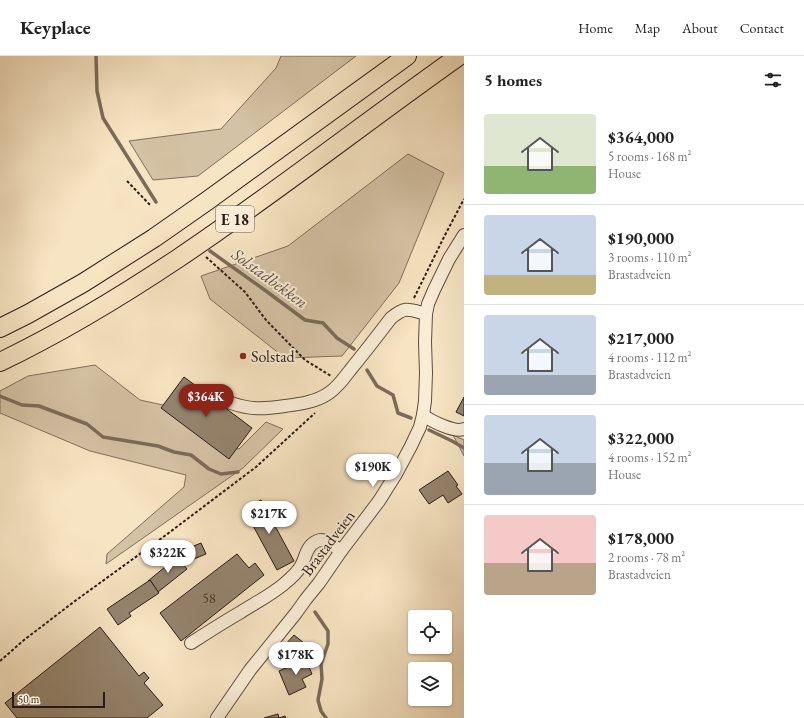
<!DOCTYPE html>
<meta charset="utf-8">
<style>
body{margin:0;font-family:"EB Garamond",serif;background:#f6f6f6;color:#222;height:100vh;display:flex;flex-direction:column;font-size:15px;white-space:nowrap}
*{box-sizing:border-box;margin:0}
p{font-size:13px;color:#767676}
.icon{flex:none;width:22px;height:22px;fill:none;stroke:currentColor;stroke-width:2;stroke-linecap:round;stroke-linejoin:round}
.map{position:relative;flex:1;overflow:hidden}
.panel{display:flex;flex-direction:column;background:#fff;width:340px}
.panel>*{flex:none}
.controls{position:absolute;left:408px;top:554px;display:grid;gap:8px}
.controls a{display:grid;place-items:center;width:44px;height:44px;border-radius:4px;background:#fff;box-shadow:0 1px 3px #0004;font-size:20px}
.scale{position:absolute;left:12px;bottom:10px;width:93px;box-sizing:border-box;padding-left:4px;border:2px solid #2a1c14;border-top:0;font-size:11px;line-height:14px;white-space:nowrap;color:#2a1c14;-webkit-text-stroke:3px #faedd7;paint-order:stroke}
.price{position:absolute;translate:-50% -34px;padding:0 9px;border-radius:14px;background:#fff;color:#222;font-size:13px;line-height:26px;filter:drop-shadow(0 1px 2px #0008)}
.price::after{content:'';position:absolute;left:50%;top:24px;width:12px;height:9px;margin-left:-6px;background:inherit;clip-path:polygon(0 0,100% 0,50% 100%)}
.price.on{background:#8f2418;color:#fff}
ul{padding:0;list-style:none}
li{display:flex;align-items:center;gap:12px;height:100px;padding:0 20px}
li+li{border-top:1px solid #e0e0e0}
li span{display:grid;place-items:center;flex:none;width:112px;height:80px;border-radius:4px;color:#555}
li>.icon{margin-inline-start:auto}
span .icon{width:48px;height:48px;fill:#fffc;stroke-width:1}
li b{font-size:17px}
h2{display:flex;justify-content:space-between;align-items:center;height:48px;padding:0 20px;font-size:17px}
header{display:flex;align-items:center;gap:24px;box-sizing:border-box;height:56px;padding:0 20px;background:#fff;border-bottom:1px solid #e0e0e0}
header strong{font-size:19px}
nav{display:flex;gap:22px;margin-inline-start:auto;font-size:14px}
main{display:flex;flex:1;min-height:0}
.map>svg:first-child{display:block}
.green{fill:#d4c2a4;stroke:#7f6f5c}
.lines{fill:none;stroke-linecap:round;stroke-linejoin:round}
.stream{stroke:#7b6b59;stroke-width:3.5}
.building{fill:#95846e;stroke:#2a1c14}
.minor-casing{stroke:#5d4e40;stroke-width:14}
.highway-casing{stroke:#2a1c14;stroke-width:20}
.path{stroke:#2a1c14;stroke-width:2;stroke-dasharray:3 2;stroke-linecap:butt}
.minor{stroke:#faedd7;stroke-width:12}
.highway{stroke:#f7e4c2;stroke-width:18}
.poi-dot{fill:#8f2418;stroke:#faedd7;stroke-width:1.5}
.labels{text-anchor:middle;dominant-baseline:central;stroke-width:4;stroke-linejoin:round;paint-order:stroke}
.number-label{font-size:14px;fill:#45362a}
.shield{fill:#faedd7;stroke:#685b4e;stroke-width:1}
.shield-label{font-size:15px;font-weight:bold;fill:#2a1c14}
.poi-label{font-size:16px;fill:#2a1c14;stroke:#faedd7;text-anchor:start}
.street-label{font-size:16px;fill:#2a1c14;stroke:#faedd7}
.water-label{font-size:17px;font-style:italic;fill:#605142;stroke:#faedd7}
</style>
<header>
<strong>Keyplace</strong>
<nav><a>Home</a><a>Map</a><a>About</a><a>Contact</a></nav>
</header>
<main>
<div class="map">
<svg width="464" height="662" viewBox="0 0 464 662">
<rect width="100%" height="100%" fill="#f7e4c2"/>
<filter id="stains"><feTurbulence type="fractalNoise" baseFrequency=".005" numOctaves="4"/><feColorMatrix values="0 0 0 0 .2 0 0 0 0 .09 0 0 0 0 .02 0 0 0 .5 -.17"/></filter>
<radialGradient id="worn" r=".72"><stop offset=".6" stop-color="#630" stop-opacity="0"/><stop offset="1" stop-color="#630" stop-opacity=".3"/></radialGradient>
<!-- green -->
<g class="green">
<polygon points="281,0 356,0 198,120 153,124 129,85 221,73 276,12"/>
<polygon points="408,98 444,117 399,227 342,300 285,302 210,243 201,220 288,190"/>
<polygon points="95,309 140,344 181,353 221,389 239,393 266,366 283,373 243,412 106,508 107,498 184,431 186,419 90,395 0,357 0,335 28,320"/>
<polygon points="453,379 464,384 464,400"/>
</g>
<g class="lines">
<!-- stream -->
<g class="stream">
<polyline points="96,0 97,35 103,62 156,146"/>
<polyline points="210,195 266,235 305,264 323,267 337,282 354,293"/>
<polyline points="367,314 377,330 393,339 398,357 411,362"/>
<polyline points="0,340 22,349 39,350 87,368 103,381 158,390 174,396 191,399 209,413 221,418 238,416"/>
<polyline points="429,374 452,385 464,392"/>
<polyline points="315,556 328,575 328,588 321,608 322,623 318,644 321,655 326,662"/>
</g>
</g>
<!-- building -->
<g class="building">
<polygon points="184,321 252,372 229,403 161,352"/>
<polygon points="464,341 464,360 456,356"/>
<polygon points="448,415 458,429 456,430 462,438 448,447 443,439 429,448 419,434"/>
<polygon points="261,444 294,505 277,514 244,453"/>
<polygon points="201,487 206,498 189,505 184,494"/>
<polygon points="237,498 249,512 255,507 264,519 181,585 160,557"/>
<polygon points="177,501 187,513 158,536 150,524 149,525 148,525"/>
<polygon points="150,524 159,537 129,557 131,560 118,569 107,553"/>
<polygon points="100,571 139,620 144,616 149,622 144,627 163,649 147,662 17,662 5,647"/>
<polygon points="294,579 304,587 295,597 285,589"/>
<polygon points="309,602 312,610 309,611 312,618 302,623 306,631 289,639 279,615"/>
<polygon points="278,658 279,662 285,660 286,662 264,662"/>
</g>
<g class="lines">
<defs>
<g id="minor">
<path d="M231 347C251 354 264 353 285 350 300 348 316 346 329 337 338 331 345 321 351 313 365 296 378 279 391 262 406 250 408 253 426 258"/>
<path d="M423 359C431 365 455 377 464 373"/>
<path d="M191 587C208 576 224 566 241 556 255 547 271 539 284 528 290 523 297 517 301 510 306 501 306 490 317 485 326 481 334 491 341 495"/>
<polyline points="217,662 250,614 296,557 306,543 319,527 341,495 379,445 396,418 411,390 420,371 423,359 425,345 426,317 425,286 426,258 428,248 434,234 449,203 464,179"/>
</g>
<g id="highway">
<polyline points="0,272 28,258 83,227 154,182 207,145 407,0"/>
<path d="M0 306C166 226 309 106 459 0"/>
</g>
</defs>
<!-- minor casing -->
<use href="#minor" class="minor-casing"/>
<!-- highway casing -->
<use href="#highway" class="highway-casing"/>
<!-- path -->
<g class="path">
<polyline points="127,125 151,150"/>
<polyline points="206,201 245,236 266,264 305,304 331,320"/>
<polyline points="414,242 445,179 464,143"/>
<polyline points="0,605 24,584 75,545 166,479 256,411 315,357"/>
</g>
<!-- minor -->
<use href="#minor" class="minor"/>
<!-- highway -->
<use href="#highway" class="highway"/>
</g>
<!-- markers -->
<circle class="poi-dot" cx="243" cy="300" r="4"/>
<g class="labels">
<!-- number labels -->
<g class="number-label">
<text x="209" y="542">58</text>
</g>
<!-- shield labels -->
<rect class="shield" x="216" y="150" width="38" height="26" rx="3"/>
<g class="shield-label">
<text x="235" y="163">E 18</text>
</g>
<!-- poi labels -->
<g class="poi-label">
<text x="251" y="300">Solstad</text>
</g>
<!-- street labels -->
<g class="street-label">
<text transform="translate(328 487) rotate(-53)">Brastadveien</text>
</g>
<!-- water labels -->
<g class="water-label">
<text transform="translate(270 222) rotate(36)">Solstadbekken</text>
</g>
</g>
<rect width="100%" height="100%" filter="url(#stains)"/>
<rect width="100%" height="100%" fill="url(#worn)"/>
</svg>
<div class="controls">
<a><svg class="icon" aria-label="locate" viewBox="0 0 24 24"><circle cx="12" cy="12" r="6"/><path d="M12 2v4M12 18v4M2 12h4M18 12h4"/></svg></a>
<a><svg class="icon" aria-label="layers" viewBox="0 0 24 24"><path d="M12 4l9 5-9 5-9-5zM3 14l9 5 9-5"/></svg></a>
</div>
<div class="scale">50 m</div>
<b class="price on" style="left:206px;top:362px">$364K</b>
<b class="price" style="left:373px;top:432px">$190K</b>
<b class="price" style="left:269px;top:479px">$217K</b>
<b class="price" style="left:168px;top:518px">$322K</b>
<b class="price" style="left:296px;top:620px">$178K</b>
</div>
<section class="panel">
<h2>5 homes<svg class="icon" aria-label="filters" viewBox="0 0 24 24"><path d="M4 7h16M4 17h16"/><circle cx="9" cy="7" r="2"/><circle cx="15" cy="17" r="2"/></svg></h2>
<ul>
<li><span style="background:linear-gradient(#dfe7d0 65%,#8fb573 0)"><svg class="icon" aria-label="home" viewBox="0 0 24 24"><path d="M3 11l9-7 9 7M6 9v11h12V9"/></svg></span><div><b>$364,000</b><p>5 rooms · 168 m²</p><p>House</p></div></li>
<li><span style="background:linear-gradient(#c9d6e8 75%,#c2b280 0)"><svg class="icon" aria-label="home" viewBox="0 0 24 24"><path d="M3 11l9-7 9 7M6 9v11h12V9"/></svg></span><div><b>$190,000</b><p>3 rooms · 110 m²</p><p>Brastadveien</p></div></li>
<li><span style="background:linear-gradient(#c9d6e8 75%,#9aa5b1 0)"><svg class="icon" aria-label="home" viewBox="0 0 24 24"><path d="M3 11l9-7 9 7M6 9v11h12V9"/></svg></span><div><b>$217,000</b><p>4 rooms · 112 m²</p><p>Brastadveien</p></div></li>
<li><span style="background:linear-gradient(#c9d6e8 60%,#9aa5b1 0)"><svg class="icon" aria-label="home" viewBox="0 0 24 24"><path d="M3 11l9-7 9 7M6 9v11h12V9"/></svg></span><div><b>$322,000</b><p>4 rooms · 152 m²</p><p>House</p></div></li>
<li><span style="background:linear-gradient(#f6c9c9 60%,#b9a48a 0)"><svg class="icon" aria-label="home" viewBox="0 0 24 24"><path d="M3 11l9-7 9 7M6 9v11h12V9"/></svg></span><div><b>$178,000</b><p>2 rooms · 78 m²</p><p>Brastadveien</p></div></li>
</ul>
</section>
</main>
